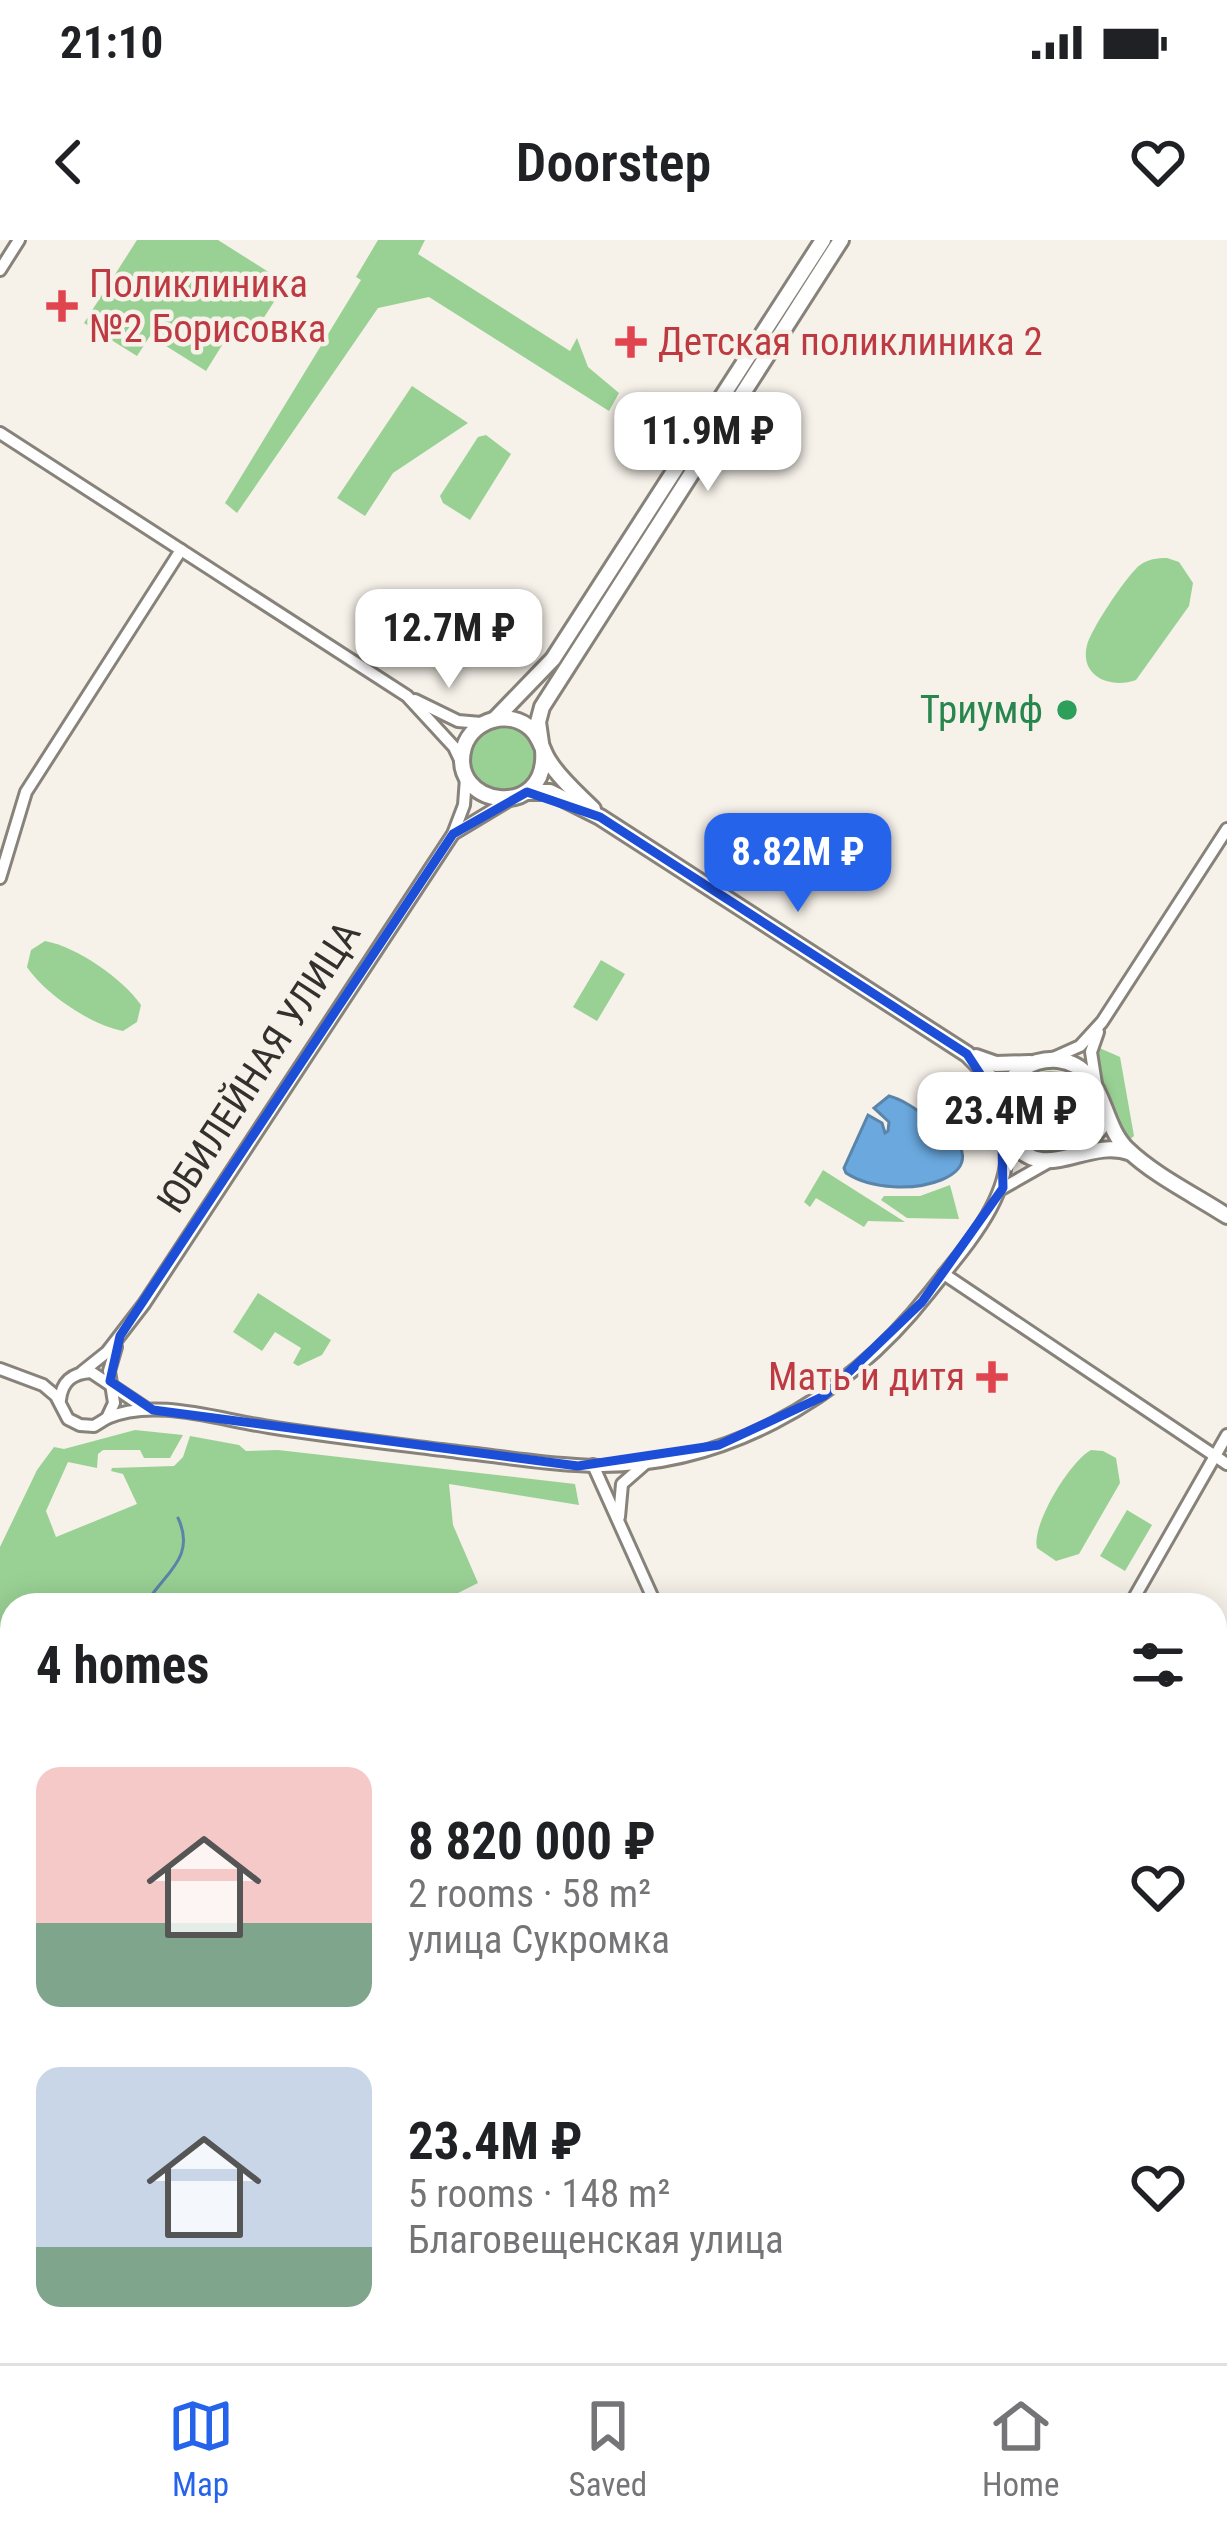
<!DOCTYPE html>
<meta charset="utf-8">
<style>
body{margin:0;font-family:"Roboto Condensed",sans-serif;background:#f2f2f2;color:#202124;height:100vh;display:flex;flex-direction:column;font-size:45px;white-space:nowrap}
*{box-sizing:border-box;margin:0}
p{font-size:39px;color:#757577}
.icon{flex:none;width:66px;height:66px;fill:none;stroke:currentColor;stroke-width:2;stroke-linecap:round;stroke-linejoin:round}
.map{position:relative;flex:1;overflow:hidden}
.panel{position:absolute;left:0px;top:1353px;width:1227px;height:771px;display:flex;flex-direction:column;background:#fff;border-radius:36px 36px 0 0;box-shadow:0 6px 30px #0003}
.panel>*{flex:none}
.price{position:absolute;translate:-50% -102px;padding:0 27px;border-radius:24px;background:#fff;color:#222;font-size:39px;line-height:78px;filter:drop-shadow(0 3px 6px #0008)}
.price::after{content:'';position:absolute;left:50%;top:72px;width:36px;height:27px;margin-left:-18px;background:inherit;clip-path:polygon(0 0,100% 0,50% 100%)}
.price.selected{background:#2563eb;color:#fff}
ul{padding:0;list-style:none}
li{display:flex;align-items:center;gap:36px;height:300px;padding:0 36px}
li span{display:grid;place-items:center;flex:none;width:336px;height:240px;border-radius:24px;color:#555}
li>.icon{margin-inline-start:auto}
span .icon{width:144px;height:144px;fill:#fffc;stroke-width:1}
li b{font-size:51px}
h2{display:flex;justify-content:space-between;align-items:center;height:144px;padding:0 36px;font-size:51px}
.status{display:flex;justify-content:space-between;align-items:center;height:84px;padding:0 60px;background:#fff;direction:ltr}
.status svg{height:33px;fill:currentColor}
header{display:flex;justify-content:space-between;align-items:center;height:156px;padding:0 36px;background:#fff;font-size:54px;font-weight:600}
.tab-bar{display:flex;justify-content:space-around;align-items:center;height:168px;border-top:3px solid #e0e0e0;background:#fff;font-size:33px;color:#757577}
.tab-bar a{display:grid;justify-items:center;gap:6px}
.tab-bar .selected{color:#2563eb}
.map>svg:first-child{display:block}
.green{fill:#99d194}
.water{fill:#6aa8de;stroke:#5a84a9;stroke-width:3}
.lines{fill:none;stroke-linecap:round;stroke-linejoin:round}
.stream{stroke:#5a84a9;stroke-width:3}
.river{stroke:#6aa8de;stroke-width:16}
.minor-casing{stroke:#87827a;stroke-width:16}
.major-casing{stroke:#87827a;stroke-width:20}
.minor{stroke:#fff;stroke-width:10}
.major{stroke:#fff;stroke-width:14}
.marked{fill:none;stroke:#1d4ed8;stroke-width:9;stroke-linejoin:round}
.health-dot{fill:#e0444e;stroke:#f6f1e9;stroke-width:4.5}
.leisure-dot{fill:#2e9e5b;stroke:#f6f1e9;stroke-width:4.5}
.labels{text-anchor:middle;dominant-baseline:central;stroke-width:9;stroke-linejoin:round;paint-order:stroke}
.health-label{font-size:39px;fill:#be3a42;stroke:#f6f1e9;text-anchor:start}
.leisure-label{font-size:39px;fill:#27864d;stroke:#f6f1e9;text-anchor:end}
.street-label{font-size:39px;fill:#33312d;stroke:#f6f1e9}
</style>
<div class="status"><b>21:10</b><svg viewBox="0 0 49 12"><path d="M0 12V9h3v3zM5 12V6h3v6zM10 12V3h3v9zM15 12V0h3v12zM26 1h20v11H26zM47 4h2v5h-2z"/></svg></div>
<header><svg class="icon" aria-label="back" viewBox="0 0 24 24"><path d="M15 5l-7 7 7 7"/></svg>Doorstep<svg class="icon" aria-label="heart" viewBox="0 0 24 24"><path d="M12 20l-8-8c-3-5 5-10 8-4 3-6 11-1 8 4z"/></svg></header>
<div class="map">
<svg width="1227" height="2123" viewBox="0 0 1227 2123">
<rect width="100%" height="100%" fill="#f6f1e9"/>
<!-- green -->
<g class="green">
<polygon points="137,0 218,0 286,43 247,104 229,94 206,131 150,96 137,116 84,83"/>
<polygon points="378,0 425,0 418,14 570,111 577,98 588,127 619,153 609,171 429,57 378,68 237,273 225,263 361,40 356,37"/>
<polygon points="412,146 468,183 393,233 365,276 337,258"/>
<polygon points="486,195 511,214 470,280 443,263 440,256 478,197"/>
<path d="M1167 318 1179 322 1193 343 1189 366 1136 440C1111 449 1079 437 1087 405 1091 389 1127 335 1140 325 1148 319 1157 318 1167 318Z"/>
<circle cx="503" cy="519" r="33"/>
<path d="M45 701C77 707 122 738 141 765L137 782 123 791C91 785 45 754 27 727L31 710Z"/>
<polygon points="601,720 625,734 597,781 573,767"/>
<path d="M1095 806 1120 817 1134 896 1128 901C1112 879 1099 834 1095 806Z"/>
<circle cx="1050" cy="871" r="40"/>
<polygon points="823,930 905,982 868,981 864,987 816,958 810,967 804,962"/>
<polygon points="950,945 959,979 907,978 881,960 884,956 920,956"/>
<polygon points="258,1053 331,1100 322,1115 298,1126 293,1123 301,1108 275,1092 262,1111 233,1092"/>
<polygon points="135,1190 183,1195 170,1218 144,1218 140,1210 103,1210 98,1214 97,1228 68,1222 46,1271 56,1297 137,1264 123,1234 111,1231 112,1228 174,1226 183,1217 190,1196 239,1205 246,1211 278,1210 575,1244 579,1265 449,1244 453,1285 478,1343 452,1356 447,1365 12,1365 12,1463 0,1472 0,1307 37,1230 54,1207 64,1209"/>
<path d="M1091 1210 1103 1211 1116 1218 1120 1243 1079 1314 1056 1321 1037 1308C1031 1285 1070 1221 1091 1210Z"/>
<polygon points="1127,1270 1152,1285 1125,1331 1100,1316"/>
</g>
<!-- water -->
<path class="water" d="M889 856C904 860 917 870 930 879 1021 935 898 967 846 933L844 928 868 875 882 883 885 893 888 891 889 882 874 868Z"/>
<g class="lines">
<!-- stream -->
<path class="stream" d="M145 1365C163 1334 197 1318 178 1278"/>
<!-- river -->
<polyline class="river" points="0,1505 12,1473"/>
<defs>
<g id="minor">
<polyline points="0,30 19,0"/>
<polyline points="0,193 407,456 454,507 462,524"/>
<polyline points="415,460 458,481 481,483"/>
<polyline points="453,594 511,559"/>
<polyline points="0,638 26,552 181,310"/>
<polyline points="1051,819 1080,806 1102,782 1227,589"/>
<polyline points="1096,844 1091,812 1098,792"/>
<polyline points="1003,948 1047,923"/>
<polyline points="944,1034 1227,1224"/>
<polyline points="0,1129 43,1145 56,1156 68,1179 80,1185 94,1186 107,1178 114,1163 109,1131 116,1107"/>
<polyline points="82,1132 107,1112 144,1064 453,594 464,565 466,538"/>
<path d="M60 1160C62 1141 73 1133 91 1132L145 1168"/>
<path d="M107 1178C154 1157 220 1180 269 1187 332 1197 395 1204 458 1212 497 1216 537 1223 576 1225 717 1235 845 1160 929 1053 964 1008 1017 954 1005 895"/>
<polyline points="593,1225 656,1365"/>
<polyline points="619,1277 622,1244 646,1223"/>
<polyline points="1130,1365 1227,1195"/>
<polyline points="0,1875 12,1880"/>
<polyline points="0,1980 12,1982"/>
<polyline points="1101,2112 1200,2123"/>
<polyline points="124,2123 125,2112"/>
<polyline points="320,2123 321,2112"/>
<polyline points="479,2123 481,2112"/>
<polyline points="644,2123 645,2112"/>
<polyline points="864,2123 868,2112"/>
</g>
<g id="major">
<polyline points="495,479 553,419 823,0"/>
<polyline points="541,503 538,482 542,467 841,0"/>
<path d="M543 510C549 582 447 567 464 507 473 479 510 469 531 489 541 498 542 511 549 521 560 539 578 554 593 569"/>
<polyline points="527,552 550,552 600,577 967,814 989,836 1001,866"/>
<polyline points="976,817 996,824 1030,823"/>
<polyline points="1082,911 1100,888 1102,868"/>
<path d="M1131 913C1086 896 1046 946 1011 901 1004 892 1000 879 1001 867 1002 852 1010 837 1023 829 1033 822 1045 819 1058 820 1106 826 1099 882 1127 909 1155 936 1195 955 1227 976"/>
</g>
</defs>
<!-- minor casing -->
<use href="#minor" class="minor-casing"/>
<!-- major casing -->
<use href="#major" class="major-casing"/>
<!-- minor -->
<use href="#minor" class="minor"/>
<!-- major -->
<use href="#major" class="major"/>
</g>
<!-- marked area -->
<path class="marked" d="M527 552 600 577 967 814 1001 866 1003 948 922 1062 824 1156 719 1205 578 1226 153 1170 110 1141 120 1096 453 594Z"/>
<!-- markers -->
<g class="health-dot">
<path d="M56 48h12v12h12v12h-12v12h-12v-12h-12v-12h12z"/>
<path d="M625 84h12v12h12v12h-12v12h-12v-12h-12v-12h12z"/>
<path d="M986 1119h12v12h12v12h-12v12h-12v-12h-12v-12h12z"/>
</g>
<circle class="leisure-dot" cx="1067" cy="470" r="12"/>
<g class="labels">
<!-- health labels -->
<g class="health-label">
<text x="89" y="44">Поликлиника<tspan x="89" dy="45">№2 Борисовка</tspan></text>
<text x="658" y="102">Детская поликлиника 2</text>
<text x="965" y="1137" text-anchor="end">Мать и дитя</text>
</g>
<!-- leisure labels -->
<g class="leisure-label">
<text x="1043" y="470">Триумф</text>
</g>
<!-- street labels -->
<g class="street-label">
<text transform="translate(259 827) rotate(-57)">ЮБИЛЕЙНАЯ УЛИЦА</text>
</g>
</g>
</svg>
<b class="price" style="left:708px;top:254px">11.9M ₽</b>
<b class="price" style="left:449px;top:451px">12.7M ₽</b>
<b class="price selected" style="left:798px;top:675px">8.82M ₽</b>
<b class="price" style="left:1011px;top:934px">23.4M ₽</b>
<section class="panel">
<h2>4 homes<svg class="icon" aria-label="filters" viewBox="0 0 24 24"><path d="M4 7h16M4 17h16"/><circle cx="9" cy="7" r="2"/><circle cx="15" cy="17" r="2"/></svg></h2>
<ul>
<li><span style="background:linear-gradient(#f6c9c9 65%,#7fa58c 0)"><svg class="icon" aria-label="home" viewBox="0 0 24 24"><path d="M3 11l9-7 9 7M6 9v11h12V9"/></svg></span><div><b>8 820 000 ₽</b><p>2 rooms · 58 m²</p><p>улица Сукромка</p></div><svg class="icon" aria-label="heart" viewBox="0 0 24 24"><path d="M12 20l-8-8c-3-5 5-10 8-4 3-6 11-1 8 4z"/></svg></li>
<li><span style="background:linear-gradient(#c9d6e8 75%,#7fa58c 0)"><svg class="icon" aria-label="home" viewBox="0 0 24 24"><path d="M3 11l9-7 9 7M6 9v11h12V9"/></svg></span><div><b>23.4M ₽</b><p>5 rooms · 148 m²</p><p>Благовещенская улица</p></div><svg class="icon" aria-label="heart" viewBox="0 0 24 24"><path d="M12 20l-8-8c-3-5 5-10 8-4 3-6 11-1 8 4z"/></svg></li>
</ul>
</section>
</div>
<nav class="tab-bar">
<a class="selected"><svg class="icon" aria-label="map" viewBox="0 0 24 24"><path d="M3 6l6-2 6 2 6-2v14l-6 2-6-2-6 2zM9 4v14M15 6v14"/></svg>Map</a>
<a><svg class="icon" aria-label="saved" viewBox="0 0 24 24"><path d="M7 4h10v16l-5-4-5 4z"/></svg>Saved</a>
<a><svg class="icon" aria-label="home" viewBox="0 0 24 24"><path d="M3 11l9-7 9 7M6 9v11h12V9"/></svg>Home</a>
</nav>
